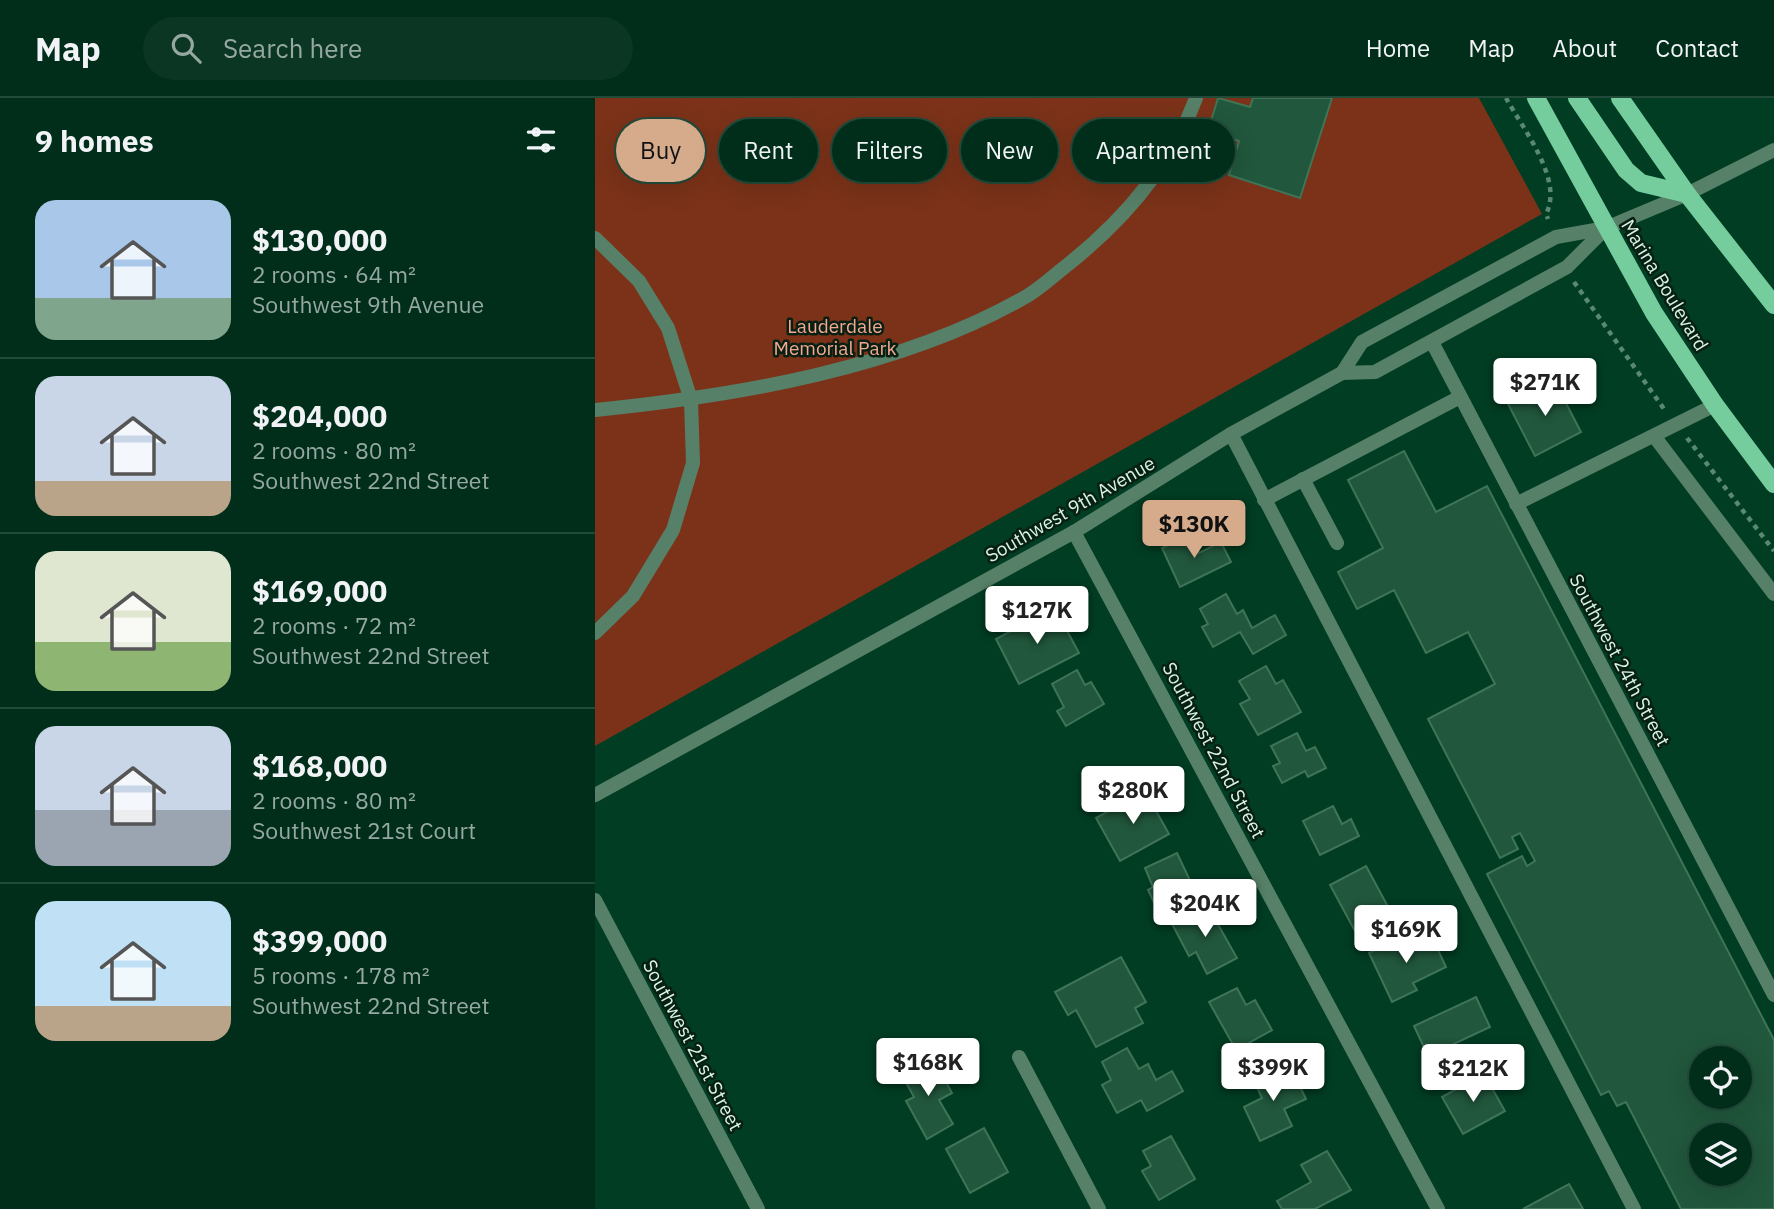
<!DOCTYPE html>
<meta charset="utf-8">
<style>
body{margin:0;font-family:"IBM Plex Sans",sans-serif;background:#0a3623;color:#f1f3f6;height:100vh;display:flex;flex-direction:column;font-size:26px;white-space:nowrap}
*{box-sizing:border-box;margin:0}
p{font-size:23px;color:#95a8a2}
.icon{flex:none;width:38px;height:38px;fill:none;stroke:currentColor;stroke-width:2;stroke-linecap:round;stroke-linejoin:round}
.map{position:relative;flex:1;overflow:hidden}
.details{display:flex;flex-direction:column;background:#002e1a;width:595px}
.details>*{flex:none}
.hud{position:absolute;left:21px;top:21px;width:665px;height:63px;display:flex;gap:14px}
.fabs{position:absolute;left:1094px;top:948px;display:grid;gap:14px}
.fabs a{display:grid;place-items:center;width:63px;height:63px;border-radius:50%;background:#002e1a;box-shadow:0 7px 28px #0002,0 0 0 2px #224a39;font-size:35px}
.price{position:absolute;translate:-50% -60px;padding:0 16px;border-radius:7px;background:#fff;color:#222;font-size:23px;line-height:46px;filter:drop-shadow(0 2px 4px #0008)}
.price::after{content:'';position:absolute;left:50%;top:42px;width:21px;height:16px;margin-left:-10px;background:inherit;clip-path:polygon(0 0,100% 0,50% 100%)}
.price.active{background:#d6ab8b;color:#111}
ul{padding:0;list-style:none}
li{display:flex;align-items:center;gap:21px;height:175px;padding:0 35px}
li+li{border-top:2px solid #224a39}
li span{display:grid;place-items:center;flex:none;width:196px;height:140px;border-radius:21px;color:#555}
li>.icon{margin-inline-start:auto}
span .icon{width:84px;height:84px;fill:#fffc;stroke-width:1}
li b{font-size:30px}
h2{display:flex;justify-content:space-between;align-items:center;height:84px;padding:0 35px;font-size:30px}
.tag{padding:0 24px;border-radius:32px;background:#002e1a;box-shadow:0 7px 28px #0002,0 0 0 2px #224a39;font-size:24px;line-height:63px}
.tag.active{background:#d6ab8b;color:#111}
header{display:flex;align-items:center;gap:42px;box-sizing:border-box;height:98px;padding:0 35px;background:#002e1a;border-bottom:2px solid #224a39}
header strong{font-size:33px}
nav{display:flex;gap:38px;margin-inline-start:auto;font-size:24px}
.search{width:490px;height:63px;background:#0a3623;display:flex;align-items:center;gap:18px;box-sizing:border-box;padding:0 24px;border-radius:38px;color:#95a8a2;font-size:26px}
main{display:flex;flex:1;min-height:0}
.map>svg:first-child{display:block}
.green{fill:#7b3219}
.building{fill:#21573c;stroke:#3f7457;stroke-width:2;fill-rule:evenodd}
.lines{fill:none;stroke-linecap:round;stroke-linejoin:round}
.path{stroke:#598972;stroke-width:4.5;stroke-dasharray:5 5;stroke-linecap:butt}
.service{stroke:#578068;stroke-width:14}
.minor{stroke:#578068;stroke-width:14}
.primary{stroke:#75cd9d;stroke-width:18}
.labels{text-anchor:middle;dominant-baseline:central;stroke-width:5;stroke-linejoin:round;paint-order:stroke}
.street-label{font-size:19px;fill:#d9f5e3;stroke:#081f13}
.park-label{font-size:19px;fill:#f4a890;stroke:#081f13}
</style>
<header>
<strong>Map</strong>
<div class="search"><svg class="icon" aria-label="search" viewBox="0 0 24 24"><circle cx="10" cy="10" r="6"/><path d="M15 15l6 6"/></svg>Search here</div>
<nav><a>Home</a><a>Map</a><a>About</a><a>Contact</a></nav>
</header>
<main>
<section class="details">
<h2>9 homes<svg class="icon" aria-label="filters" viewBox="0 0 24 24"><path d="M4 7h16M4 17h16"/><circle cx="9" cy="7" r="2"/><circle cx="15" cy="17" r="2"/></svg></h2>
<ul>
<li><span style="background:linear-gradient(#a9c7e8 70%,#7fa58c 0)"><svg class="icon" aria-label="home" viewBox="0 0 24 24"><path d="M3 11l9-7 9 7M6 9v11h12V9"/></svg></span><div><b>$130,000</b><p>2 rooms · 64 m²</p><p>Southwest 9th Avenue</p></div></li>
<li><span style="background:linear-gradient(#c9d6e8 75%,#b9a48a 0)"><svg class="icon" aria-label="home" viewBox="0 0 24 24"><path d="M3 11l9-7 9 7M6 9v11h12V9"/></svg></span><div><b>$204,000</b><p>2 rooms · 80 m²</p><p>Southwest 22nd Street</p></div></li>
<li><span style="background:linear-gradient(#dfe7d0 65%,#8fb573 0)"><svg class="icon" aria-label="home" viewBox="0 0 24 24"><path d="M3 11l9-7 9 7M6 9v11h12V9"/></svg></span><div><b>$169,000</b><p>2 rooms · 72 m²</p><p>Southwest 22nd Street</p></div></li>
<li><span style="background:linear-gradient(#c9d6e8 60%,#9aa5b1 0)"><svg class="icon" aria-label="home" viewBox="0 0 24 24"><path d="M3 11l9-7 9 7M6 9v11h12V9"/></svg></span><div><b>$168,000</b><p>2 rooms · 80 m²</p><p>Southwest 21st Court</p></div></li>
<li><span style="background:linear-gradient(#bfe0f5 75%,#b9a48a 0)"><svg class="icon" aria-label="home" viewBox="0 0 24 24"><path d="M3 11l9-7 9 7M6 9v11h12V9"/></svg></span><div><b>$399,000</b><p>5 rooms · 178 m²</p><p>Southwest 22nd Street</p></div></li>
</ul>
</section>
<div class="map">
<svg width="1179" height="1111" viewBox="0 0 1179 1111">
<rect width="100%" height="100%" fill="#003d23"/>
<!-- green -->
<polygon class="green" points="0,0 884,0 947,116 0,648"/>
<!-- building -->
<g class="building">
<polygon points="623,0 655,9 658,0 737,0 705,100 634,77 644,43 613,33"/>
<polygon points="959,282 986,334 940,358 913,306"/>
<path d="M809 353 841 414 892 388 1179 942V1111H1086L1031 1004 1022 1008 1014 993 1006 997 892 776 927 758 932 768 940 763 925 735 917 739 923 751 905 760 833 621 900 586 873 534 831 555 799 492 762 511 743 474 788 450 753 382ZM1106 961H1144V999H1106ZM1106 1038H1144V1076H1106Z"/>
<polygon points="595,437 604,455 626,444 636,464 585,489 567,450"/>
<polygon points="631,496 642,516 648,512 657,530 680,517 691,537 658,556 645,534 618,549 607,529 613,526 605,511"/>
<polygon points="460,510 484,555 424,586 401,541"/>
<polygon points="671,568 681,586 688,582 706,614 663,637 645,606 655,601 644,583"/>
<polygon points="482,572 490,587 496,584 509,606 471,628 462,613 469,609 457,586"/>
<polygon points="702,635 711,653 720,649 731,670 713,679 710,673 687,685 678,668 685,665 676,648"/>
<polygon points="550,693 574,736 525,763 501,720"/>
<polygon points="738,708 747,726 756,721 764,738 725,757 708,723"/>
<polygon points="582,755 599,791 561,809 553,792 558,789 550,770"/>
<polygon points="771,768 797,816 761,835 735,787"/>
<polygon points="612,807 642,860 612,876 601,854 594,858 577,826"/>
<polygon points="807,839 812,851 837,839 851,869 818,885 822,892 797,904 774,855"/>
<polygon points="526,859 551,904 540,910 548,925 501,949 481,912 473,917 460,894"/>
<polygon points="642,890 651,907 660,902 677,932 641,952 614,904"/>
<polygon points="881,899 895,929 833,958 819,928"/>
<polygon points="532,950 544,971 553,966 561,982 577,973 588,993 552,1013 546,1002 522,1015 507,987 516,982 507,964"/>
<polygon points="338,960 357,995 344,1002 358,1026 332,1041 311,1003 319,999 307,977"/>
<polygon points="684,969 692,984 701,980 711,1001 689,1011 697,1028 665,1043 649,1009 667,1000 658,981"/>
<polygon points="889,976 910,1013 868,1036 847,999"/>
<polygon points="389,1030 413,1074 375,1095 351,1051"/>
<polygon points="576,1038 600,1081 564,1102 547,1073 556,1068 548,1053"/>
<polygon points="732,1053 756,1092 720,1111 687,1111 682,1103 716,1084 706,1067"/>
<polygon points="974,1086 988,1111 928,1111"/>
</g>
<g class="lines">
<!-- path -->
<g class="path">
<path d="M911 0C928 31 969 82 951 116L953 121"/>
<polyline points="979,184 1069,311"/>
<polyline points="1092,340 1179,453"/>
</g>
<!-- service -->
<g class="service">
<polyline points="0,140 44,183 73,230 96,302 98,365 78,432 38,498 0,535"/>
<polyline points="837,244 1179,897"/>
<path d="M0 312C141 298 308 270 432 198 444 191 455 181 466 172 524 127 575 71 601 0"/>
<polyline points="636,336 1039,1111"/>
<polyline points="1059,338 1179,496"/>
<polyline points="708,381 742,445"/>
<polyline points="669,402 865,299"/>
<polyline points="921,406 1120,307"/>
</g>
<!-- minor -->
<g class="minor">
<polyline points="747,275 767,244 961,139 1011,130 1092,96 1179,52"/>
<polyline points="479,434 843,1111"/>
<polyline points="0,697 479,434 636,336 747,275 780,274 972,169 1011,130"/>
<polyline points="0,802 163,1111"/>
<polyline points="424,959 504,1111"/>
</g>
<!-- primary -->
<g class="primary">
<polyline points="941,0 1059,215 1120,307 1179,386"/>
<polyline points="982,0 1031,72 1046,85 1092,96"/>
<polyline points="1025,0 1092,96 1179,207"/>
</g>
</g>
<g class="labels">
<!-- street labels -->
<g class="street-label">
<text transform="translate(1070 187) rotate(59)">Marina Boulevard</text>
<text transform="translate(475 411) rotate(-30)">Southwest 9th Avenue</text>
<text transform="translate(1025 562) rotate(62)">Southwest 24th Street</text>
<text transform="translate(619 652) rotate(62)">Southwest 22nd Street</text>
<text transform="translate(98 947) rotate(62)">Southwest 21st Street</text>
</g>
<!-- park labels -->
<g class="park-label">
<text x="240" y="228">Lauderdale<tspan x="240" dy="22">Memorial Park</tspan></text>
</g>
</g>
</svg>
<div class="fabs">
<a><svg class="icon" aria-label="locate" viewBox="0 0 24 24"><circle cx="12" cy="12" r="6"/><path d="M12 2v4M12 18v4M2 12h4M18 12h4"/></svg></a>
<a><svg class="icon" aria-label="layers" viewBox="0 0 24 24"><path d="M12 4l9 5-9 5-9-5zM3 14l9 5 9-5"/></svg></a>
</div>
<b class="price" style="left:950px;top:320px">$271K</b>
<b class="price active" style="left:599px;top:462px">$130K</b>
<b class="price" style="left:442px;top:548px">$127K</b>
<b class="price" style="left:538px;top:728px">$280K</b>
<b class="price" style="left:610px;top:841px">$204K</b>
<b class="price" style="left:811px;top:867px">$169K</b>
<b class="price" style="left:333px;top:1000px">$168K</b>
<b class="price" style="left:678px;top:1005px">$399K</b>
<b class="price" style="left:878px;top:1006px">$212K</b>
<div class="hud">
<a class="tag active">Buy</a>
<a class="tag">Rent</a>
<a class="tag">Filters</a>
<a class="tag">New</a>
<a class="tag">Apartment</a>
</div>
</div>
</main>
